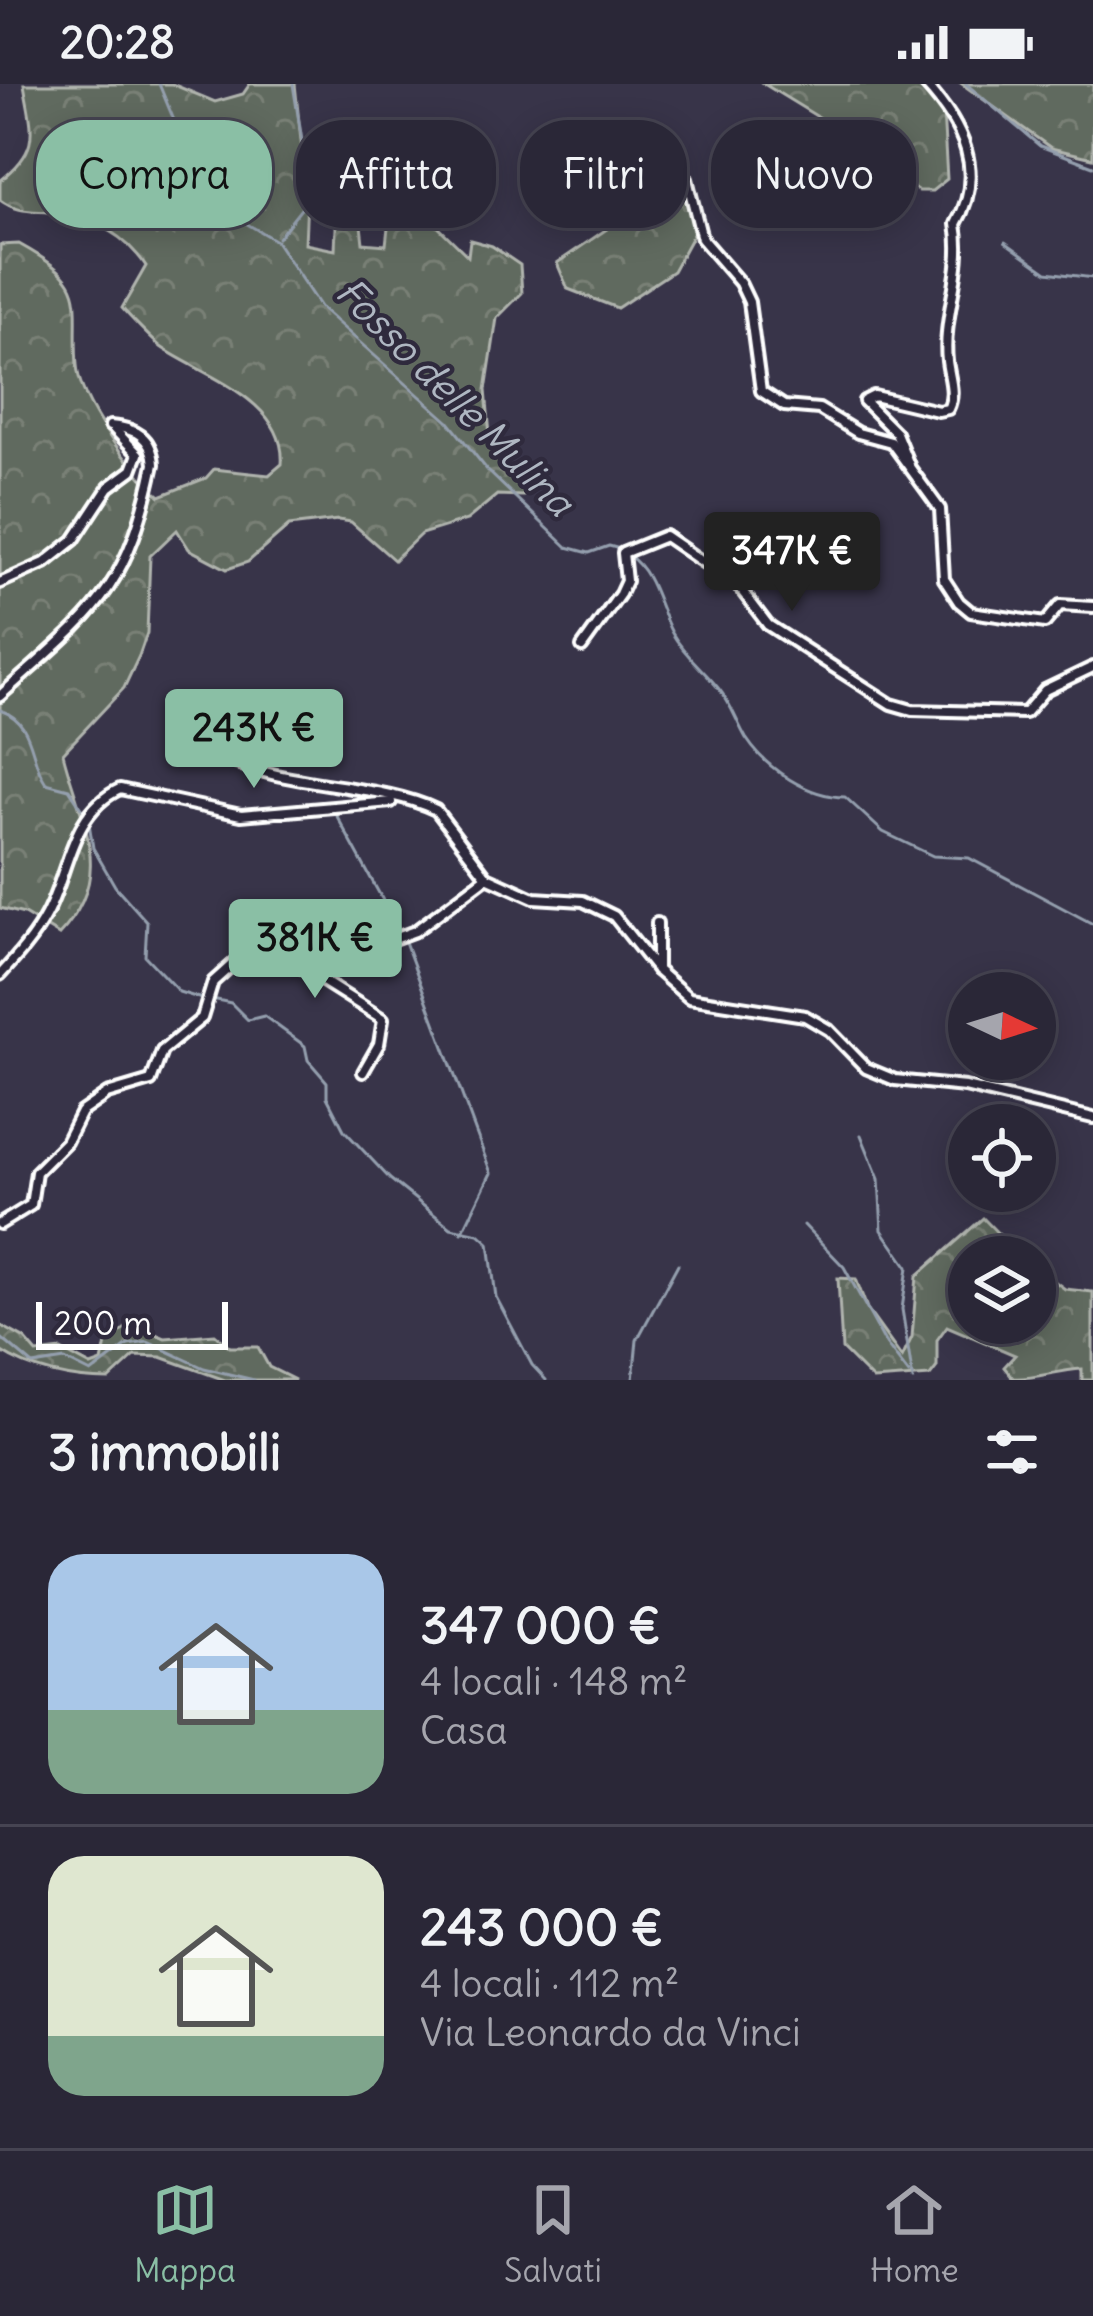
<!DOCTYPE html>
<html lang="it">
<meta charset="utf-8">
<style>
body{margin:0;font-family:Delius,sans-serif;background:#363342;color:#f1f3f6;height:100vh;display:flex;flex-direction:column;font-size:45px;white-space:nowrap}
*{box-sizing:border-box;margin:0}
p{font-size:39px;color:#a5a5ad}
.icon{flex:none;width:66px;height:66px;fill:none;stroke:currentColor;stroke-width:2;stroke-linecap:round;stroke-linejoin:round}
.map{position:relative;height:1296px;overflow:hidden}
.drawer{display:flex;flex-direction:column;background:#2a2737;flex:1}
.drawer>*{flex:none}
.hud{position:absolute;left:36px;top:36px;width:1023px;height:108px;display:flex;gap:24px}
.needle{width:78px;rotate:94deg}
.fabs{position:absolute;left:948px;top:888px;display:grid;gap:24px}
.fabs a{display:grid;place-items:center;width:108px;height:108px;border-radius:50%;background:#2a2737;box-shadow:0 6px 30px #0003,0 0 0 3px #464452;font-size:60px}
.scale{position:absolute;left:36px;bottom:30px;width:192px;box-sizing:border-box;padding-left:12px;border:6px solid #fff;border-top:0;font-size:33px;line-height:42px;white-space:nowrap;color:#fff;-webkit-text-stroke:9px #2f2a3d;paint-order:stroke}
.price{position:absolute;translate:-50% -102px;padding:0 27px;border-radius:12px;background:#8abfa5;color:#111;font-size:39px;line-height:78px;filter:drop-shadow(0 3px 6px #0008)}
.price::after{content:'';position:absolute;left:50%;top:72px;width:36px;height:27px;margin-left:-18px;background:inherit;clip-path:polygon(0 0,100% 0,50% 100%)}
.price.active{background:#222;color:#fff}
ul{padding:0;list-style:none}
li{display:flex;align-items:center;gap:36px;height:300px;padding:0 48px}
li+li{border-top:3px solid #464452}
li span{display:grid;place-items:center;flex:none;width:336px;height:240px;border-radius:36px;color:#555}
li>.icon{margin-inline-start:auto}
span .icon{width:144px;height:144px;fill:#fffc;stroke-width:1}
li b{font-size:51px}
h2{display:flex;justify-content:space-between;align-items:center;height:144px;padding:0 48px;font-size:51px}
.tag{padding:0 42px;border-radius:48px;background:#2a2737;box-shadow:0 6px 30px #0003,0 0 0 3px #464452;font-size:42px;line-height:108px}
.tag.active{background:#8abfa5;color:#111}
.status{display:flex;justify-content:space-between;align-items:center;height:84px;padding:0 60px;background:#2a2737;direction:ltr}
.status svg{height:33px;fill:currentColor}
.menu{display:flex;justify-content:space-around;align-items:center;height:168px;border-top:3px solid #464452;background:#2a2737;font-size:33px;color:#a5a5ad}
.menu a{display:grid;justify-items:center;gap:6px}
.menu .active{color:#8abfa5}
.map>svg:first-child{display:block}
.forest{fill:url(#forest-crowns);stroke:#b0b4ae;stroke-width:3}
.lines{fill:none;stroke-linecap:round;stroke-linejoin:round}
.stream{stroke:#949fae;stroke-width:3}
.street-casing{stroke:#fff;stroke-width:16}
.street{stroke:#2f2a3d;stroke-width:8}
.labels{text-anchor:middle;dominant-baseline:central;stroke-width:9;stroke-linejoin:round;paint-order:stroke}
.water-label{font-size:39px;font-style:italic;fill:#afb7c2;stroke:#2f2a3d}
</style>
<div class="status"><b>20:28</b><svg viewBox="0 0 49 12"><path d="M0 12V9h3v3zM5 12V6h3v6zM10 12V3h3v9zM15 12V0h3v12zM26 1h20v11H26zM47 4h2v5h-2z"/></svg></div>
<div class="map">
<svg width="1093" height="1296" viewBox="0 0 1093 1296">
<defs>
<pattern id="forest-crowns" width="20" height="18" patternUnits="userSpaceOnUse" patternTransform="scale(3)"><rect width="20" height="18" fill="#616a5e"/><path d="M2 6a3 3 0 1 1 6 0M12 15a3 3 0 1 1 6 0" fill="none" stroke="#798076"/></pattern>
</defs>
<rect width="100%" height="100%" fill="#383449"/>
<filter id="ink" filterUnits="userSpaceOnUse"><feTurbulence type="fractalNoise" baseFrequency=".00833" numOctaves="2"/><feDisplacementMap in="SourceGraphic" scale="24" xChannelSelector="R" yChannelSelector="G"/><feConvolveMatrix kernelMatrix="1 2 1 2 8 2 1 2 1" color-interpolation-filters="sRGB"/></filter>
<g filter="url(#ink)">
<!-- forest -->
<g class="forest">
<path d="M24 0H172L215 18 243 10 250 0H295L307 114 305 160 335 166 337 122 361 141 363 159 386 161 393 99 468 172 470 156 492 162 520 181 522 209 497 234 486 306 491 363 531 407 523 412 497 411 467 436 421 450 394 476 351 438 338 436 289 442 248 478 227 485 189 465 177 446 150 472 147 549 139 572 124 604 63 669C80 737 117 790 59 851L24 830 0 824V161L19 160C93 201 72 211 77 281 79 318 132 388 160 412L206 394 214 385 269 391 282 380C287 316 199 290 161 263 153 257 128 231 122 224L146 182C125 151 94 134 56 129 34 126 19 130 0 116V97C42 64 32 48 24 0Z"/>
<polygon points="764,0 923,0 943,27 947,95 932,107 919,107 901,96 885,74"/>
<polygon points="962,0 1093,0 1093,74 1051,64"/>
<polygon points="639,104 689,116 696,145 673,187 617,224 568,205 557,179 623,134"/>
<path d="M983 1134 1021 1173H969V1239H1035V1183L1065 1205 1093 1208V1296H1082V1285C1058 1286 1032 1296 1013 1294L1004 1283 1015 1271 947 1242 937 1256V1283L930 1292 873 1296 842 1265 838 1194 856 1195 868 1227 902 1274 912 1253 917 1192Z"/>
<path d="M131 1240 165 1254 215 1250 230 1263H258L269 1283 295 1296H225L161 1273 135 1272 109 1296C73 1296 30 1287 0 1267V1241L25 1255 37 1269 61 1266 91 1282 102 1278 106 1259Z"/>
</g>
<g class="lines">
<!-- stream -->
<g class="stream">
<polyline points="159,0 200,99 215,121 276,157 320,223 448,337 488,387 567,463 589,469 609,462 620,465"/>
<polyline points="966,0 1040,62 1093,82"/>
<polyline points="278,154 304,121 309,100 293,0"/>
<polyline points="1005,158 1047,188 1093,194"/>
<path d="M628 471C654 489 657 521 672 549 685 572 703 585 719 605 731 619 737 639 746 654 767 686 809 713 845 713L883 748 933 772 969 774 1093 840"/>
<path d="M0 626C36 639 28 673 46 699L69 705 85 729"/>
<polyline points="333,725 404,855 491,1089 462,1149"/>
<polyline points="89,739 93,764 115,802 147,838 145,872 179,908 202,915"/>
<polyline points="212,915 231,919 248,936 264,932 305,962 308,976 327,998 327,1013 344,1046 390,1095 451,1144 479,1150 489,1159 496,1213 532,1281 546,1296"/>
<polyline points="861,1051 879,1095 882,1146 908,1183 902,1225 913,1296"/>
<polyline points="804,1141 844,1183 886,1260 909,1290"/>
<polyline points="0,1253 33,1281 65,1276 91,1289 128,1261 148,1258 204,1284 254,1296"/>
<polyline points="633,1296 637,1256 678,1180"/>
</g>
<defs>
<g id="street">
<polyline points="664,63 687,95 702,155 740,199 749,218 761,307 784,322 819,325 858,349 891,358 940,425 944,495 959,518 971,528 1045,539 1060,521 1093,523"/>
<path d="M909 381 896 349 864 317 874 312 938 327 948 325C956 309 949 294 947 277 942 232 965 186 956 140 986 88 963 41 925 0"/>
<polyline points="0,499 45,479 74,456 109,403 132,386 138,370 113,344"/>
<polyline points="582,563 620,510 626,497 623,469 665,452 739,503 768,541 891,620 912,626 1025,629 1045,606 1093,583"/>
<path d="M0 612C94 527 126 511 154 380 152 353 136 344 110 342"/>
<path d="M217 670C281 705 376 697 436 726L487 793 534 814 583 817 614 832 657 886 689 914 805 932 829 946 866 984 895 996 965 1003 1093 1034"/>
<polyline points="261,858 383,935 379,960 363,988"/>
<polyline points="657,886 657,839"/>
<path d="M0 891C17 873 34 854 46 831 69 788 70 728 120 705L241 731 391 718"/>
<polyline points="0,1140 31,1121 36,1088 66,1058 81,1028 107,1010 151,997 162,967 202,934 213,898 262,854 301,847 366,865 415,847 487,793"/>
</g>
</defs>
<!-- street casing -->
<use href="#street" class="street-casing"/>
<!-- street -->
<use href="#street" class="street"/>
</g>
</g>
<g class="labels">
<!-- water labels -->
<g class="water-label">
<text transform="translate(455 313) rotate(45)">Fosso delle Mulina</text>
</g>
</g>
</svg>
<div class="fabs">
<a><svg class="needle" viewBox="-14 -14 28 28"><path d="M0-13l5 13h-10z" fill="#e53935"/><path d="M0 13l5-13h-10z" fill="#a5a5ad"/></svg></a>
<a><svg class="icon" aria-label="locate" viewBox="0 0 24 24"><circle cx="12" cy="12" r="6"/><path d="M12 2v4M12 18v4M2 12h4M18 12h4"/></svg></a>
<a><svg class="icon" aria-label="layers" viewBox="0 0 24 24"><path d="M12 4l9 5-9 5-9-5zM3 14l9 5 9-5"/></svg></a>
</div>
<div class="scale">200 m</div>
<b class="price active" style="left:792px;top:530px">347K €</b>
<b class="price" style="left:254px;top:707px">243K €</b>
<b class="price" style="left:315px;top:917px">381K €</b>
<div class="hud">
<a class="tag active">Compra</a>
<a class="tag">Affitta</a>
<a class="tag">Filtri</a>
<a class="tag">Nuovo</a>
</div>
</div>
<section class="drawer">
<h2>3 immobili<svg class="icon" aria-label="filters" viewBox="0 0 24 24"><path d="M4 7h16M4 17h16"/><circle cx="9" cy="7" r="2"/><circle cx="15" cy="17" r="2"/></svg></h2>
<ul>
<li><span style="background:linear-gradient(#a9c7e8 65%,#7fa58c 0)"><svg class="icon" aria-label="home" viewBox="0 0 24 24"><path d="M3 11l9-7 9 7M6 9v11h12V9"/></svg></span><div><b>347 000 €</b><p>4 locali · 148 m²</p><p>Casa</p></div></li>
<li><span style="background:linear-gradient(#dfe7d0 75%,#7fa58c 0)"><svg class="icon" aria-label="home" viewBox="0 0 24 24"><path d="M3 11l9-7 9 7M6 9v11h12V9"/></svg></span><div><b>243 000 €</b><p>4 locali · 112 m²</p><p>Via Leonardo da Vinci</p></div></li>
</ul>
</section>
<nav class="menu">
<a class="active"><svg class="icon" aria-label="map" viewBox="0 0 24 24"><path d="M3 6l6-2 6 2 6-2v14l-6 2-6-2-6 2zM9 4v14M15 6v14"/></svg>Mappa</a>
<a><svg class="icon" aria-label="saved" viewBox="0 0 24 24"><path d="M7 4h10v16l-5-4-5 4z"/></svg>Salvati</a>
<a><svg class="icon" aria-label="home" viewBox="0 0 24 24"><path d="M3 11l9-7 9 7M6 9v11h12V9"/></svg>Home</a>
</nav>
